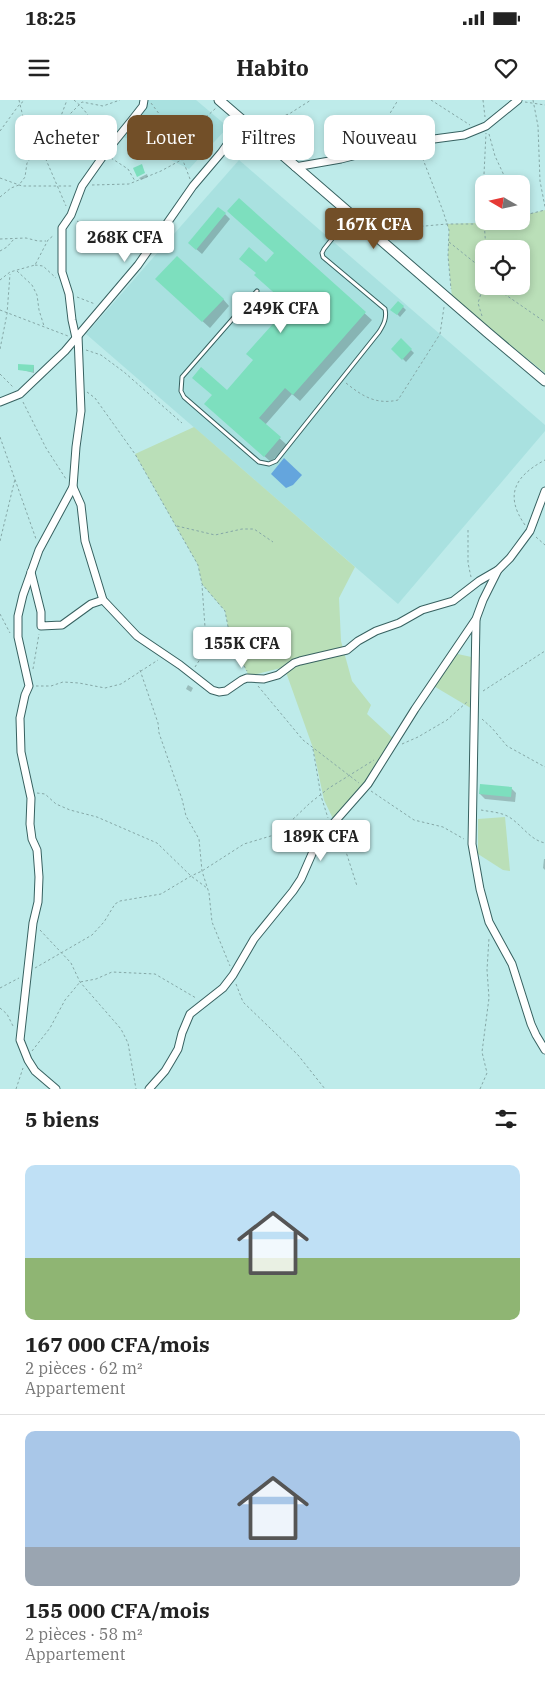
<!DOCTYPE html>
<html lang="fr">
<meta charset="utf-8">
<style>
body{margin:0;font-family:"IBM Plex Serif",serif;background:#f2f2f2;color:#222;height:100vh;display:flex;flex-direction:column;font-size:19px;white-space:nowrap}
*{box-sizing:border-box;margin:0}
p{font-size:16px;color:#767676}
.icon{flex:none;width:28px;height:28px;fill:none;stroke:currentColor;stroke-width:2;stroke-linecap:round;stroke-linejoin:round}
.map{position:relative;height:989px;overflow:hidden}
.details{display:flex;flex-direction:column;background:#fff;flex:1}
.details>*{flex:none}
.hud{position:absolute;left:15px;top:15px;width:515px;height:45px;display:flex;gap:10px}
.needle{width:32px;rotate:279deg}
.buttons{position:absolute;left:475px;top:75px;display:grid;gap:10px}
.buttons a{display:grid;place-items:center;width:55px;height:55px;border-radius:10px;background:#fff;box-shadow:0 2px 8px #0003;font-size:25px}
.price{position:absolute;translate:-50% -42px;padding:0 11px;border-radius:5px;background:#fff;color:#222;font-size:16px;line-height:32px;filter:drop-shadow(0 1px 2px #0008)}
.price::after{content:'';position:absolute;left:50%;top:30px;width:15px;height:11px;margin-left:-8px;background:inherit;clip-path:polygon(0 0,100% 0,50% 100%)}
.price.on{background:#724f28;color:#fff}
ul{padding:0;list-style:none}
li{display:grid;align-content:center;gap:10px;height:265px;padding:0 25px}
li+li{border-top:1px solid #e0e0e0}
li span{display:grid;place-items:center;height:155px;border-radius:10px;color:#555}
li>.icon{margin-inline-start:auto}
span .icon{width:90px;height:90px;fill:#fffc;stroke-width:1}
li b{font-size:21px}
h2{display:flex;justify-content:space-between;align-items:center;height:60px;padding:0 25px;font-size:21px}
.pill{padding:0 18px;border-radius:10px;background:#fff;box-shadow:0 2px 8px #0003;font-size:18px;line-height:45px}
.pill.on{background:#724f28;color:#fff}
.status{display:flex;justify-content:space-between;align-items:center;height:35px;padding:0 25px;background:#fff;direction:ltr}
.status svg{height:14px;fill:currentColor}
header{display:flex;justify-content:space-between;align-items:center;height:65px;padding:0 25px;background:#fff;font-size:22px;font-weight:700}
.map>svg:first-child{display:block}
.built{fill:#a9e1e0}
.green{fill:#badfb8;fill-rule:evenodd}
.water{fill:#64a5dd}
.shadow{fill:#0003}
.building{fill:#7ddfbe}
.lines{fill:none;stroke-linecap:round;stroke-linejoin:round}
.service-casing{stroke:#376160;stroke-width:5}
.minor-casing{stroke:#376160;stroke-width:9}
.tertiary-casing{stroke:#376160;stroke-width:11}
.path{stroke:#85a7a6;stroke-width:1;stroke-dasharray:2.5 2.5;stroke-linecap:butt}
.service{stroke:#fff;stroke-width:3}
.minor{stroke:#fff;stroke-width:7}
.tertiary{stroke:#fff;stroke-width:9}
</style>
<div class="status"><b>18:25</b><svg viewBox="0 0 49 12"><path d="M0 12V9h3v3zM5 12V6h3v6zM10 12V3h3v9zM15 12V0h3v12zM26 1h20v11H26zM47 4h2v5h-2z"/></svg></div>
<header><svg class="icon" aria-label="menu" viewBox="0 0 24 24"><path d="M4 6h16M4 12h16M4 18h16"/></svg>Habito<svg class="icon" aria-label="heart" viewBox="0 0 24 24"><path d="M12 20l-8-8c-3-5 5-10 8-4 3-6 11-1 8 4z"/></svg></header>
<div class="map">
<svg width="545" height="989" viewBox="0 0 545 989">
<rect width="100%" height="100%" fill="#beebea"/>
<!-- built -->
<g class="built">
<polygon points="145,0 196,0 228,27 189,69 122,36"/>
<polygon points="239,60 545,325 545,331 398,504 86,234"/>
</g>
<!-- green -->
<g class="green">
<path d="M545 110V273L452 198 448 156 449 130 447 124 521 121V116ZM484 149H521V186H484Z"/>
<polygon points="194,327 355,467 339,498 341,541 352,581 371,605 367,614 395,640 336,725 324,700 313,648 287,575 281,568 249,576 231,542 225,511 202,484 198,465 135,354"/>
<polygon points="453,553 476,558 474,610 432,585"/>
<polygon points="505,717 510,771 503,770 478,754 478,719"/>
</g>
<!-- water -->
<polygon class="water" points="284,358 302,375 293,385 286,388 271,374"/>
<!-- shadow -->
<g class="shadow">
<polygon points="147,74 148,77 141,80 139,78"/>
<polygon points="239,100 372,220 300,301 292,294 265,325 287,345 271,362 213,311 255,261 290,207 266,164 275,153"/>
<polygon points="225,114 230,119 202,154 195,148"/>
<polygon points="164,186 223,199 229,206 210,228"/>
<polygon points="398,202 406,210 400,217 392,209"/>
<polygon points="401,240 414,253 406,262 393,249"/>
<polygon points="34,266 34,273 19,269"/>
<polygon points="188,585 193,588 191,592 186,589"/>
<polygon points="511,688 516,693 515,702 485,699 480,694"/>
<polygon points="544,759 545,759 545,770 543,768"/>
</g>
<!-- building -->
<g class="building">
<polygon points="86,18 92,26 87,30 81,22"/>
<polygon points="142,64 145,73 137,77 133,68"/>
<polygon points="239,98 366,212 293,295 285,288 259,318 281,337 264,357 204,304 212,295 192,278 201,267 227,290 253,260 246,254 289,206 254,175 256,173 239,159 249,147 266,162 274,153 227,111"/>
<polygon points="218,107 226,113 196,150 188,143"/>
<polygon points="177,156 224,199 202,222 155,179"/>
<polygon points="398,201 404,206 397,215 390,210"/>
<polygon points="401,238 412,249 402,260 391,249"/>
<polygon points="18,264 34,265 33,272 18,270"/>
<polygon points="480,684 512,687 511,697 479,694"/>
</g>
<g class="lines">
<defs>
<path id="service" d="M257 191 182 277 181 291 184 297 259 362 269 364 276 361 379 232C384 224 387 218 385 209L323 157 322 153 324 149 350 116"/>
<g id="minor">
<polyline points="295,67 341,59 404,43 464,35 486,26 518,0"/>
<polyline points="76,238 72,220 69,194 62,172 62,128 71,115 82,86 106,52 132,20 143,6 144,0"/>
<polyline points="0,302 20,294 65,251 138,165 193,86 221,53 243,22"/>
<polyline points="73,387 81,405 85,441 103,500 137,536 180,565 212,590 219,592 226,591 242,580 247,578 264,579 278,575 294,563 300,561 347,550 358,541 376,531 399,523 422,510 453,501 479,481 498,470"/>
<polyline points="31,472 41,512 41,526 62,525 91,504 103,500"/>
<polyline points="476,520 472,744 480,789 489,822 512,864 531,924 536,935 545,950"/>
<polyline points="56,989 35,971 28,960 20,940 33,823 38,802 39,777 37,750 32,739 30,724 31,698 21,652 20,618 25,595 29,586 18,537 18,516 23,495 39,450 73,387 76,347 81,311 78,236"/>
<polyline points="149,989 165,971 171,961 178,949 182,933 190,914 223,888 233,875 254,839 293,791 301,779 315,747 331,726 368,684 415,609 476,519 483,500 498,470 510,458 530,431 545,391"/>
</g>
<polyline id="tertiary" points="219,0 488,233 545,281"/>
</defs>
<!-- service casing -->
<use href="#service" class="service-casing"/>
<!-- minor casing -->
<use href="#minor" class="minor-casing"/>
<!-- tertiary casing -->
<use href="#tertiary" class="tertiary-casing"/>
<!-- path -->
<g class="path">
<polyline points="19,0 23,17 41,48 66,106"/>
<path d="M74 0C87 11 98 28 103 44"/>
<polyline points="431,0 470,25"/>
<polyline points="483,0 485,17"/>
<polyline points="533,0 538,26 540,81 545,107"/>
<polyline points="525,2 545,5"/>
<polyline points="151,3 175,35 182,57"/>
<polyline points="60,24 82,2 103,6 120,0"/>
<polyline points="264,27 279,17 289,14 311,0"/>
<polyline points="0,31 19,5 25,0"/>
<polyline points="131,33 170,29"/>
<polyline points="489,34 495,56 508,84"/>
<polyline points="53,40 63,39 80,32 112,33"/>
<polyline points="380,41 389,15 398,0"/>
<polyline points="419,49 443,111 449,130 448,156 451,189"/>
<polyline points="111,58 128,69 135,81"/>
<polyline points="0,78 22,86 73,86"/>
<polyline points="190,79 182,58 205,18 216,8"/>
<polyline points="92,85 129,84 161,71 194,53 211,53"/>
<polyline points="0,97 11,88 19,85 25,77 27,63 35,52 52,41 58,33 61,16 67,0"/>
<polyline points="484,114 483,95 486,33"/>
<polyline points="521,116 545,110"/>
<polyline points="77,121 83,125"/>
<polyline points="484,121 486,149"/>
<polyline points="381,130 447,124 484,124 496,121"/>
<polyline points="0,139 26,138 38,141 46,141"/>
<polyline points="449,142 484,170"/>
<polyline points="0,151 7,147 14,139"/>
<polyline points="35,165 43,166 56,178"/>
<polyline points="17,171 32,185 37,195 39,210 44,226"/>
<polyline points="0,180 10,172 35,165 48,140 54,135"/>
<polyline points="498,186 503,193 545,222"/>
<polyline points="77,197 95,204"/>
<polyline points="0,210 68,236"/>
<polyline points="482,216 478,203 484,184"/>
<polyline points="0,249 7,214 10,174"/>
<polyline points="86,250 101,255 124,272 182,323"/>
<polyline points="0,274 14,288"/>
<path d="M346 283C362 296 376 305 398 300L440 234 444 207"/>
<polyline points="87,292 95,298 135,354 198,465 202,484 225,511 231,542 247,571"/>
<polyline points="23,302 46,348 66,379"/>
<polyline points="0,337 36,439"/>
<path d="M525 425C504 395 515 376 545 360"/>
<polyline points="177,426 215,435 242,429 254,429 273,442"/>
<polyline points="468,430 468,463 471,477"/>
<polyline points="536,437 545,445"/>
<polyline points="0,441 15,379"/>
<polyline points="0,514 10,533"/>
<polyline points="195,567 204,553 208,538 205,527 202,485"/>
<polyline points="33,569 39,534"/>
<polyline points="140,570 158,623 159,633 182,699 186,716 199,739 202,771 209,793 212,822 230,866"/>
<polyline points="36,586 51,586 63,582 79,583 105,588 121,584 158,560"/>
<polyline points="258,586 303,640 359,683"/>
<polyline points="483,591 545,551"/>
<polyline points="482,619 492,628 507,646 545,667"/>
<polyline points="402,644 418,637 447,620 467,602"/>
<polyline points="313,649 321,696 328,718"/>
<polyline points="371,691 414,720 443,727 464,739"/>
<polyline points="37,693 45,694 56,704 70,710 97,717 157,743 191,776 207,788"/>
<path d="M481 710C491 712 503 712 512 719 524 728 531 740 545 743"/>
<polyline points="339,730 357,786"/>
<polyline points="40,830 71,863 80,882 121,929 128,943 136,989"/>
<polyline points="35,868 92,835 104,822 115,804 120,801 161,794 191,776 202,771 244,744 274,735 289,723 310,703 329,688 374,660"/>
<polyline points="236,884 243,902 298,955 325,989"/>
<polyline points="0,888 19,878"/>
<polyline points="0,908 7,914 14,928"/>
<polyline points="32,951 50,928 65,900 80,882 96,879 112,872 155,874 196,898"/>
<polyline points="16,989 23,968"/>
<polyline points="480,989 487,973 482,952 489,898 487,870 489,838"/>
</g>
<!-- service -->
<use href="#service" class="service"/>
<!-- minor -->
<use href="#minor" class="minor"/>
<!-- tertiary -->
<use href="#tertiary" class="tertiary"/>
</g>
</svg>
<div class="buttons">
<a><svg class="needle" viewBox="-14 -14 28 28"><path d="M0-13l5 13h-10z" fill="#e53935"/><path d="M0 13l5-13h-10z" fill="#767676"/></svg></a>
<a><svg class="icon" aria-label="locate" viewBox="0 0 24 24"><circle cx="12" cy="12" r="6"/><path d="M12 2v4M12 18v4M2 12h4M18 12h4"/></svg></a>
</div>
<b class="price on" style="left:374px;top:150px">167K CFA</b>
<b class="price" style="left:125px;top:163px">268K CFA</b>
<b class="price" style="left:281px;top:234px">249K CFA</b>
<b class="price" style="left:242px;top:569px">155K CFA</b>
<b class="price" style="left:321px;top:762px">189K CFA</b>
<div class="hud">
<a class="pill">Acheter</a>
<a class="pill on">Louer</a>
<a class="pill">Filtres</a>
<a class="pill">Nouveau</a>
</div>
</div>
<section class="details">
<h2>5 biens<svg class="icon" aria-label="filters" viewBox="0 0 24 24"><path d="M4 7h16M4 17h16"/><circle cx="9" cy="7" r="2"/><circle cx="15" cy="17" r="2"/></svg></h2>
<ul>
<li><span style="background:linear-gradient(#bfe0f5 60%,#8fb573 0)"><svg class="icon" aria-label="home" viewBox="0 0 24 24"><path d="M3 11l9-7 9 7M6 9v11h12V9"/></svg></span><div><b>167 000 CFA/mois</b><p>2 pièces · 62 m²</p><p>Appartement</p></div></li>
<li><span style="background:linear-gradient(#a9c7e8 75%,#9aa5b1 0)"><svg class="icon" aria-label="home" viewBox="0 0 24 24"><path d="M3 11l9-7 9 7M6 9v11h12V9"/></svg></span><div><b>155 000 CFA/mois</b><p>2 pièces · 58 m²</p><p>Appartement</p></div></li>
</ul>
</section>
